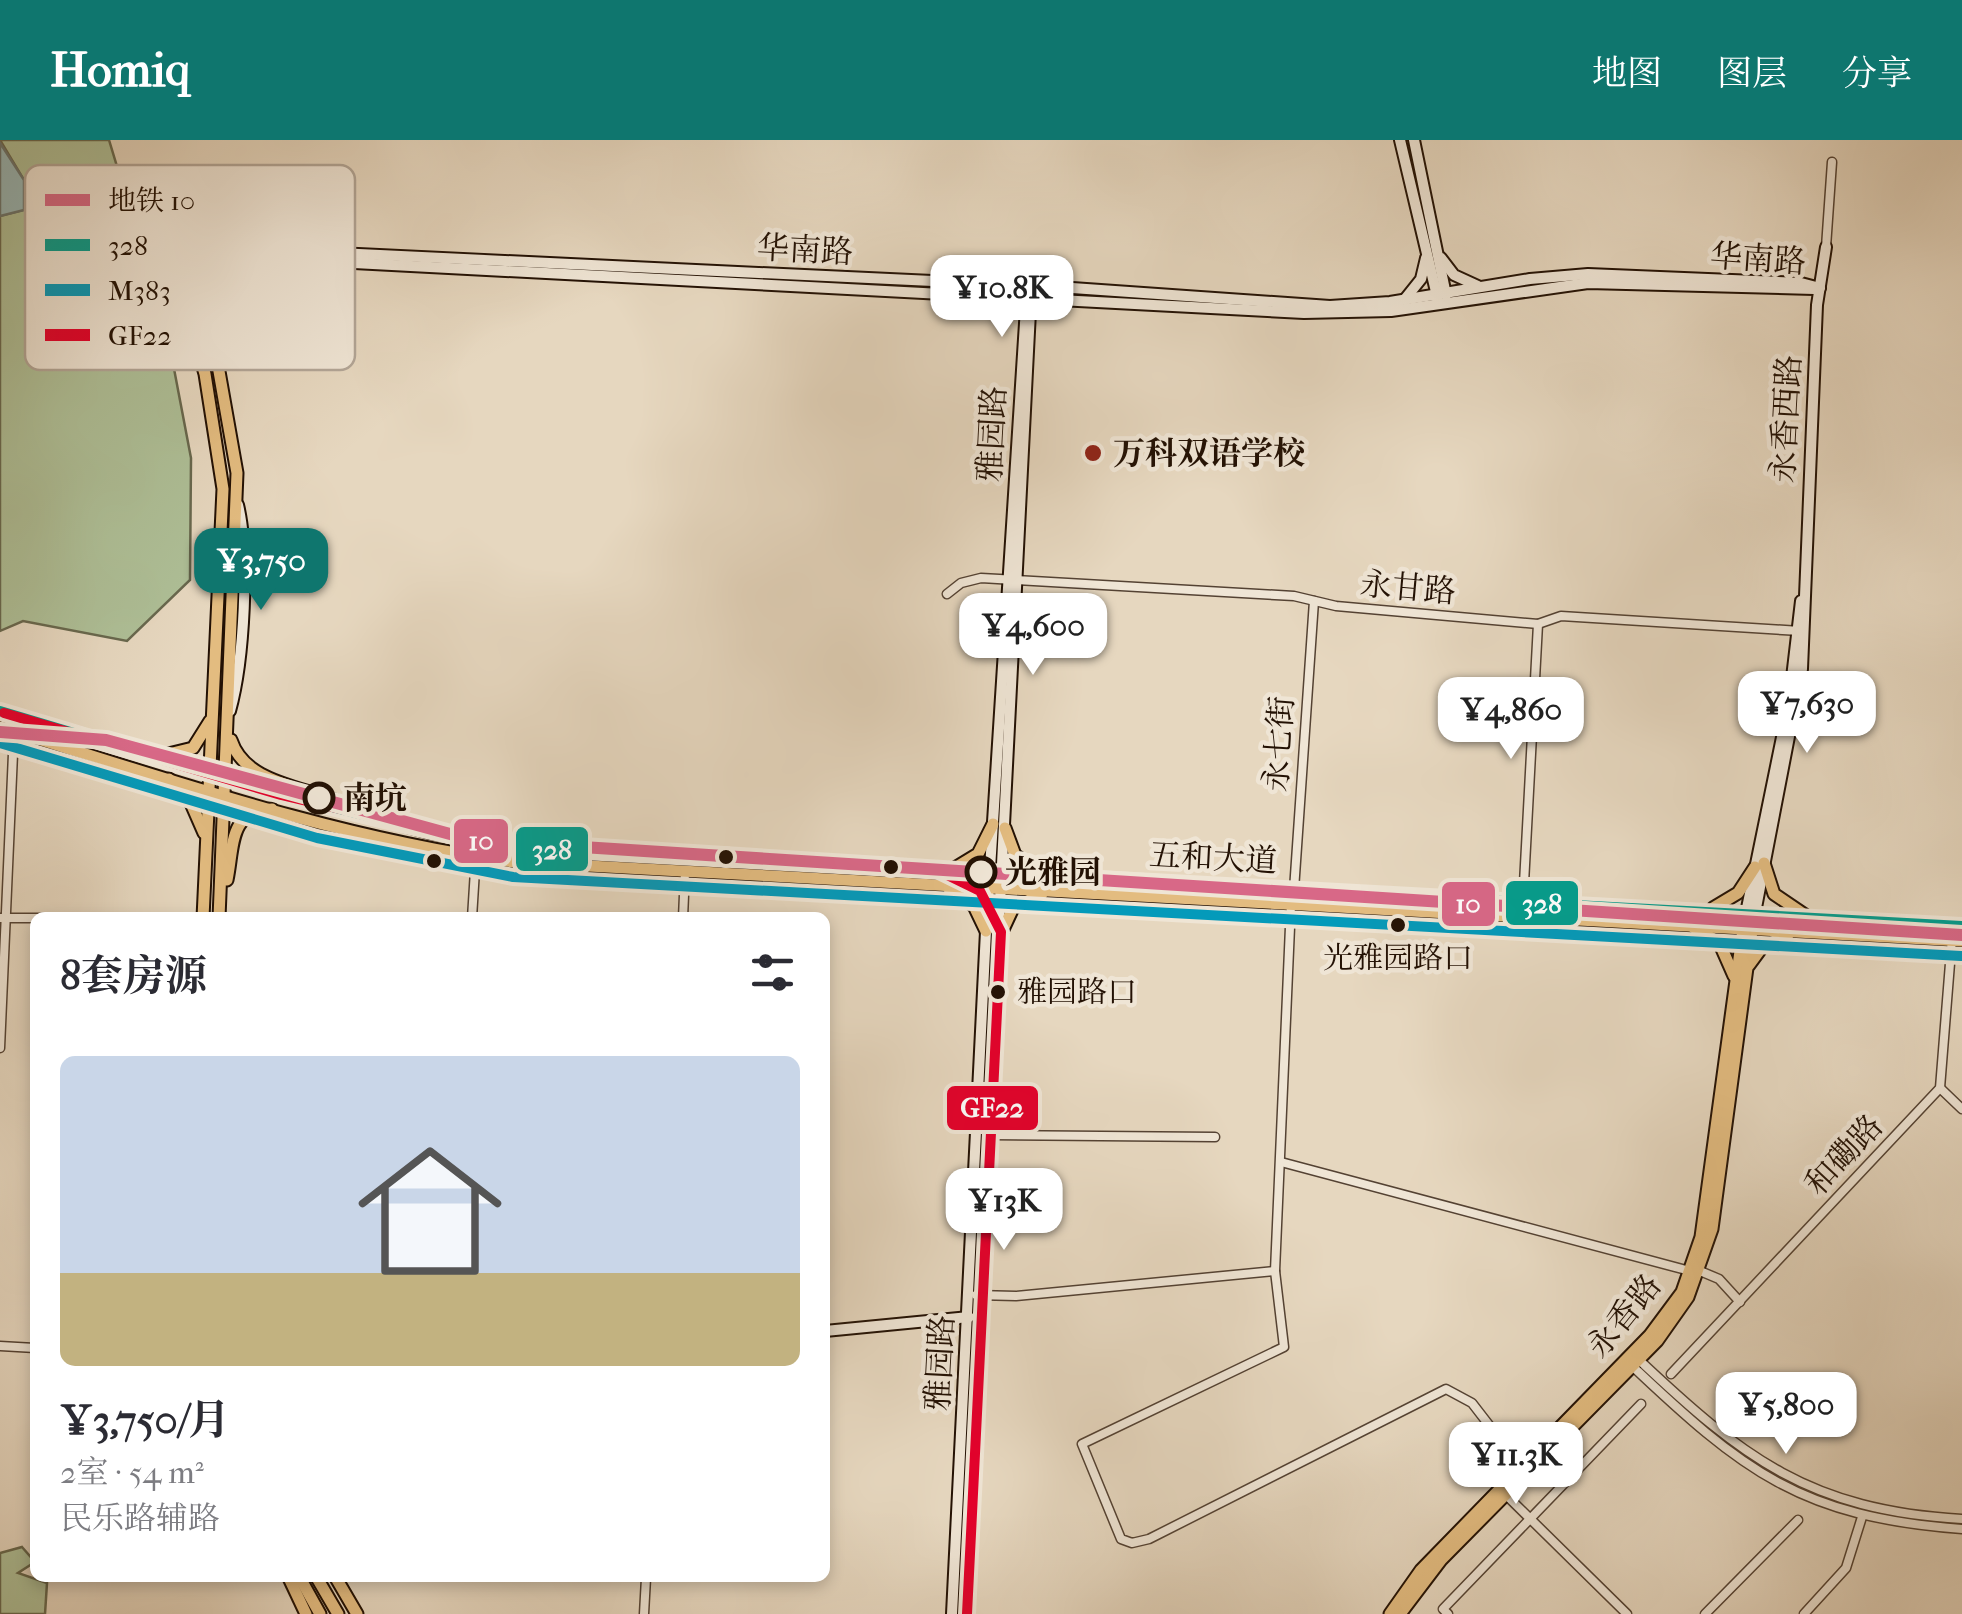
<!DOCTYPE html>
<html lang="zh">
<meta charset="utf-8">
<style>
body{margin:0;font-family:"IM FELL French Canon","Noto Serif SC",serif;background:#f7f7f7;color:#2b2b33;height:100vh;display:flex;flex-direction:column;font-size:38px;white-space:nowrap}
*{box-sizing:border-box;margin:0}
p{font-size:32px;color:#7c7c81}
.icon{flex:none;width:55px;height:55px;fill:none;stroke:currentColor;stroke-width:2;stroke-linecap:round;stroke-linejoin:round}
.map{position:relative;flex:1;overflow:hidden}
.drawer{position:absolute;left:30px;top:772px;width:800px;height:670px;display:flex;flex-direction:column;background:#fff;border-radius:15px;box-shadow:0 5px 15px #0003}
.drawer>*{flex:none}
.price{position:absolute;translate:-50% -85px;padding:0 22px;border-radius:20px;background:#fff;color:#222;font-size:32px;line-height:65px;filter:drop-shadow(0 2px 5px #0008)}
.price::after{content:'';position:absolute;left:50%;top:60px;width:30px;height:22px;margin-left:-15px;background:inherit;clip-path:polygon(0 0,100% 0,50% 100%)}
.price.selected{background:#0f766e;color:#fff}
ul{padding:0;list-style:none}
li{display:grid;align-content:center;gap:20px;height:530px;padding:0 30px}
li+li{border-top:2px solid #e1e1e2}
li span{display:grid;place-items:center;height:310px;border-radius:15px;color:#555}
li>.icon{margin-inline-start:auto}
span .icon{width:180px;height:180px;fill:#fffc;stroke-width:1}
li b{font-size:42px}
h2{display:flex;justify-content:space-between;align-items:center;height:120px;padding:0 30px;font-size:42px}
header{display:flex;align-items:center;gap:60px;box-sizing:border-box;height:140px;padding:0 50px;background:#0f766e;color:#fff}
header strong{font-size:48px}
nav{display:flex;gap:55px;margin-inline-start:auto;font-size:35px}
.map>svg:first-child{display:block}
.green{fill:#aebf97;stroke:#68684e;stroke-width:2.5}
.water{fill:#97b8b8;stroke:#697570;stroke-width:2.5}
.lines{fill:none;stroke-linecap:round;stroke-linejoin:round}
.street-casing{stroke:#544233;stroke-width:11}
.secondary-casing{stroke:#231104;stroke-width:14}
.primary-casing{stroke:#231104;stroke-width:15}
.street{stroke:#efe5d5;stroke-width:8}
.secondary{stroke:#efe5d5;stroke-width:10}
.primary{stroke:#e3bc80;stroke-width:11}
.bus-1-casing{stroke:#efe5d5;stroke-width:18}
.bus-2-casing{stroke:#efe5d5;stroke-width:18}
.bus-3-casing{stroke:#efe5d5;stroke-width:18}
.bus-1{stroke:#049d8d;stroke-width:10}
.bus-2{stroke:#049aba;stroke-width:10}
.bus-3{stroke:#e4002b;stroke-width:10}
.metro-1-casing{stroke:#efe5d5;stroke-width:20}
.metro-1{stroke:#d86887;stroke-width:12}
.poi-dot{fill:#8f2418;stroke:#efe5d5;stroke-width:4}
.stop-dot{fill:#efe5d5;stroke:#231104;stroke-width:5}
.bus-dot{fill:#231104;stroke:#efe5d5;stroke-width:4}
.labels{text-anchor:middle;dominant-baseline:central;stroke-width:9;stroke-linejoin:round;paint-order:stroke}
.bus-label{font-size:30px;fill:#231104;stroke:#efe5d5}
.street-label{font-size:32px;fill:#231104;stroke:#efe5d5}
.poi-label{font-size:32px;font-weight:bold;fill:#231104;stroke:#efe5d5;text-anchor:start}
.stop-label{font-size:32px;font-weight:bold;fill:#231104;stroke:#efe5d5;text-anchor:start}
.key{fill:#efe5d5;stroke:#b2a596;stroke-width:2.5}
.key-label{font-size:28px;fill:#231104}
.line-badge{stroke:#efe5d5;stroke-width:4}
.badge-label{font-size:28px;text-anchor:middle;font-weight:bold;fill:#fff}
</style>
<header>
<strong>Homiq</strong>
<nav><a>地图</a><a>图层</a><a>分享</a></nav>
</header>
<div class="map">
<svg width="1962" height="1474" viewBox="0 0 1962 1474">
<rect width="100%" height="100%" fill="#e6d7bf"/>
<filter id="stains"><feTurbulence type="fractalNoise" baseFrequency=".002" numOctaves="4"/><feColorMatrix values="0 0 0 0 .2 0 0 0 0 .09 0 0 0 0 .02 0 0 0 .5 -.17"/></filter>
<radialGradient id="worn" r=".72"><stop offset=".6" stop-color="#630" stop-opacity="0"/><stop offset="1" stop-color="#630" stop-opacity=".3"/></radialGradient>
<!-- green -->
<g class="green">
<polygon points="0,0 109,0 167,192 191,318 190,440 127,501 23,481 0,491 0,76 23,70 24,40"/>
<polygon points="22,1407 35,1422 18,1433 47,1443 45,1474 0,1474 0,1413"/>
</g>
<!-- water -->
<polygon class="water" points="0,3 24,40 24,70 0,76"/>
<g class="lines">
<defs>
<g id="street">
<polyline points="1826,107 1832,22"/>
<polyline points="947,454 961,443 981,438 1294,456 1336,466 1538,484 1561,476 1800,491"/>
<polyline points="1294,750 1314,461"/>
<polyline points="1523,762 1538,484"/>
<polyline points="1291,764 1275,1131 1284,1207 1082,1304 1121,1399 1132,1403 1149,1399 1446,1249 1472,1263 1523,1329"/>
<polyline points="0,778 94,778"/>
<polyline points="472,778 475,730"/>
<polyline points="683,778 685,732"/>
<polyline points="0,908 14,591"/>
<polyline points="1940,948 1962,969"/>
<polyline points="990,995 1215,997"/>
<polyline points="1281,1022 1690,1131"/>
<polyline points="1700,1131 1719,1139 1740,1162"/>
<polyline points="976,1155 1016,1156 1275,1131"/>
<polyline points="0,1206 35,1208"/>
<path d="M1636 1217C1743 1318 1809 1370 1962 1379"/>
<path d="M1629 1223C1743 1331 1800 1377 1962 1389"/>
<polyline points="1671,1234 1940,948 1953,786"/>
<polyline points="1506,1355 1627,1474"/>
<polyline points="644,1474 646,1438"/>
<polyline points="1448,1474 1443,1469 1641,1264"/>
<polyline points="1705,1474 1798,1380"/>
<polyline points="1804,1474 1846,1428 1862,1377"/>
</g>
<g id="secondary">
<polyline points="1400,0 1438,160"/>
<polyline points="1414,0 1446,155"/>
<polyline points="170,111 188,106 1058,147 1330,166 1390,162 1530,139 1588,134 1801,143 1820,148"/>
<polyline points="185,114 1304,173 1391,171 1588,143 1814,149"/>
<polyline points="1441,118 1454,135 1478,146"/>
<polyline points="1405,159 1421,139 1426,118"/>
<path d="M230 571C244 521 250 415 238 365"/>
<polyline points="1746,773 1789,563 1801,461"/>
<polyline points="1755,773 1802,529 1817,165 1826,107"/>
<polyline points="825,1191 969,1177"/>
<polyline points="952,1474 986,791 1027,152"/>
<polyline points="964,1474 1031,152"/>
</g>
<g id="primary">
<polyline points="188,106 214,203 237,333 219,778"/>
<polyline points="170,111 205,234 223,349 203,778"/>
<polyline points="207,166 219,133 249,118"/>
<polyline points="0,571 253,646 428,692 510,707 1962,786"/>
<path d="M0 587C164 638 346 701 515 722L1962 801"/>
<path d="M231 600C245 643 301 646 339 662"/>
<polyline points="160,616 193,608 210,581"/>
<polyline points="169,639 190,661 204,693"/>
<polyline points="1005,688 1015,715 1042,734"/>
<polyline points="1764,723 1774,754 1805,775"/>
<polyline points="955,728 978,714 993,684"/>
<path d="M227 740C234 707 228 671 272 669"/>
<polyline points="949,749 974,766 986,791"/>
<polyline points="1713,768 1738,753 1755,727"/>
<polyline points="1694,788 1719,802 1734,836"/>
<polyline points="999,798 1013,768 1042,754"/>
<polyline points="1749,825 1763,806 1788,795"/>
<polyline points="289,1438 306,1474"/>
<polyline points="300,1438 320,1474"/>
<polyline points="317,1438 338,1474"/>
<polyline points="336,1438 357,1474"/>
<polyline points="1390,1474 1421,1430 1650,1195 1682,1152 1701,1097 1744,782"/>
<polyline points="1400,1474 1441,1420 1657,1201 1688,1157 1712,1089 1753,783"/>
</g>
</defs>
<!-- street casing -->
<use href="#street" class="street-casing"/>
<!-- secondary casing -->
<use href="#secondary" class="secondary-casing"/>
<!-- primary casing -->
<use href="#primary" class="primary-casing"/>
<!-- street -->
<use href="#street" class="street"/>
<!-- secondary -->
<use href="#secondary" class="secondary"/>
<!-- primary -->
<use href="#primary" class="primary"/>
<defs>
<path id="bus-1" d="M0 571C169 621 337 675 510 707L1962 786"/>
<polyline id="bus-2" points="0,603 317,698 513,737 1961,816"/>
<polyline id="bus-3" points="4,573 281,655 480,702 937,730 980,751 1001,792 967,1474"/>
</defs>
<!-- bus-1 casing -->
<use href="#bus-1" class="bus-1-casing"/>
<!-- bus-2 casing -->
<use href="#bus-2" class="bus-2-casing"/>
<!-- bus-3 casing -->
<use href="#bus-3" class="bus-3-casing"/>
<!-- bus-1 -->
<use href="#bus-1" class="bus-1"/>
<!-- bus-2 -->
<use href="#bus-2" class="bus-2"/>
<!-- bus-3 -->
<use href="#bus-3" class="bus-3"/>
<defs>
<polyline id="metro-1" points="0,592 106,600 472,700 1962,795"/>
</defs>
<!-- metro-1 casing -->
<use href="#metro-1" class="metro-1-casing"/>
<!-- metro-1 -->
<use href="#metro-1" class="metro-1"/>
</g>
<!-- markers -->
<circle class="poi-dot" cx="1093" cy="313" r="10"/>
<g class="stop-dot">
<circle cx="319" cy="658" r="14"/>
<circle cx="981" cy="732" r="14"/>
</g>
<g class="bus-dot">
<circle cx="726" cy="717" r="9"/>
<circle cx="434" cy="721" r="9"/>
<circle cx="891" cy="727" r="9"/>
<circle cx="1398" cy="785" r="9"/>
<circle cx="998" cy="852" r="9"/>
</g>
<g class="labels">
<!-- bus labels -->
<g class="bus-label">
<text x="1398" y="818">光雅园路口</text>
<text x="1017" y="852" text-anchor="start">雅园路口</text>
</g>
<!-- street labels -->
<g class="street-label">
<text transform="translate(805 110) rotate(3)">华南路</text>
<text transform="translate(1758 119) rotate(4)">华南路</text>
<text transform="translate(1786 279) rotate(-87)">永香西路</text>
<text transform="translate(992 294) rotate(-87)">雅园路</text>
<text transform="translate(1408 448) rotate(5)">永甘路</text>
<text transform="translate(1279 604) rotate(-86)">永七街</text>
<text transform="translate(1213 718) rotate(3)">五和大道</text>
<text transform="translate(1844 1015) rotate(-47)">和磡路</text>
<text transform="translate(1624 1176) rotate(-51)">永香路</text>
<text transform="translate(940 1223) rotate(-87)">雅园路</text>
</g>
<!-- poi labels -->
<g class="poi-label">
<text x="1113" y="313">万科双语学校</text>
</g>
<!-- stop labels -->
<g class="stop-label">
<text x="343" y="658">南坑</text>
<text x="1005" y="732">光雅园</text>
</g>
</g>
<!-- legend -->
<rect x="25" y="25" width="330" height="205" rx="15" class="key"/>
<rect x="45" y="54" width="45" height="12" fill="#d86887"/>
<rect x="45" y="99" width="45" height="12" fill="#049d8d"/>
<rect x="45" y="144" width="45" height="12" fill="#049aba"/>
<rect x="45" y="189" width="45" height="12" fill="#e4002b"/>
<g class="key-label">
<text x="108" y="70">地铁 10</text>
<text x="108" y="115">328</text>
<text x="108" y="160">M383</text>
<text x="108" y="205">GF22</text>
</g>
<g class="line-badge">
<rect x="452" y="677" width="58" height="48" rx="10" fill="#d86887"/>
<rect x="514" y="685" width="76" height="48" rx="10" fill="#049d8d"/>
<rect x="1504" y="739" width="76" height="48" rx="10" fill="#049d8d"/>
<rect x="1440" y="740" width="57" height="48" rx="10" fill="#d86887"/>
<rect x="945" y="944" width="95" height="48" rx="10" fill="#e4002b"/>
</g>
<g class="badge-label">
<text x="481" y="710">10</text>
<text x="552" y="719">328</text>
<text x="1542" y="773">328</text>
<text x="1468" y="773">10</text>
<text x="992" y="977">GF22</text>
</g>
<rect width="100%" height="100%" filter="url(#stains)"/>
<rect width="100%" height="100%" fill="url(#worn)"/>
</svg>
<b class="price" style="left:1002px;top:200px">¥10.8K</b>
<b class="price selected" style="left:261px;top:473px">¥3,750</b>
<b class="price" style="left:1033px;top:538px">¥4,600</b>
<b class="price" style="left:1807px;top:616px">¥7,630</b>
<b class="price" style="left:1511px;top:622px">¥4,860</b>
<b class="price" style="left:1004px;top:1113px">¥13K</b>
<b class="price" style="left:1786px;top:1317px">¥5,800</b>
<b class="price" style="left:1516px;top:1367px">¥11.3K</b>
<section class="drawer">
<h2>8套房源<svg class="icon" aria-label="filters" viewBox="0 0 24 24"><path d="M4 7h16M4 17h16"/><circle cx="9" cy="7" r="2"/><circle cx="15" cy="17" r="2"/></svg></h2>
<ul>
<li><span style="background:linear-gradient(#c9d6e8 70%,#c2b280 0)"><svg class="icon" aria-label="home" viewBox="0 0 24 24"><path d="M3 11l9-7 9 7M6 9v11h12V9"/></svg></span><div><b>¥3,750/月</b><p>2室 · 54 m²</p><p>民乐路辅路</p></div></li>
</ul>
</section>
</div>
